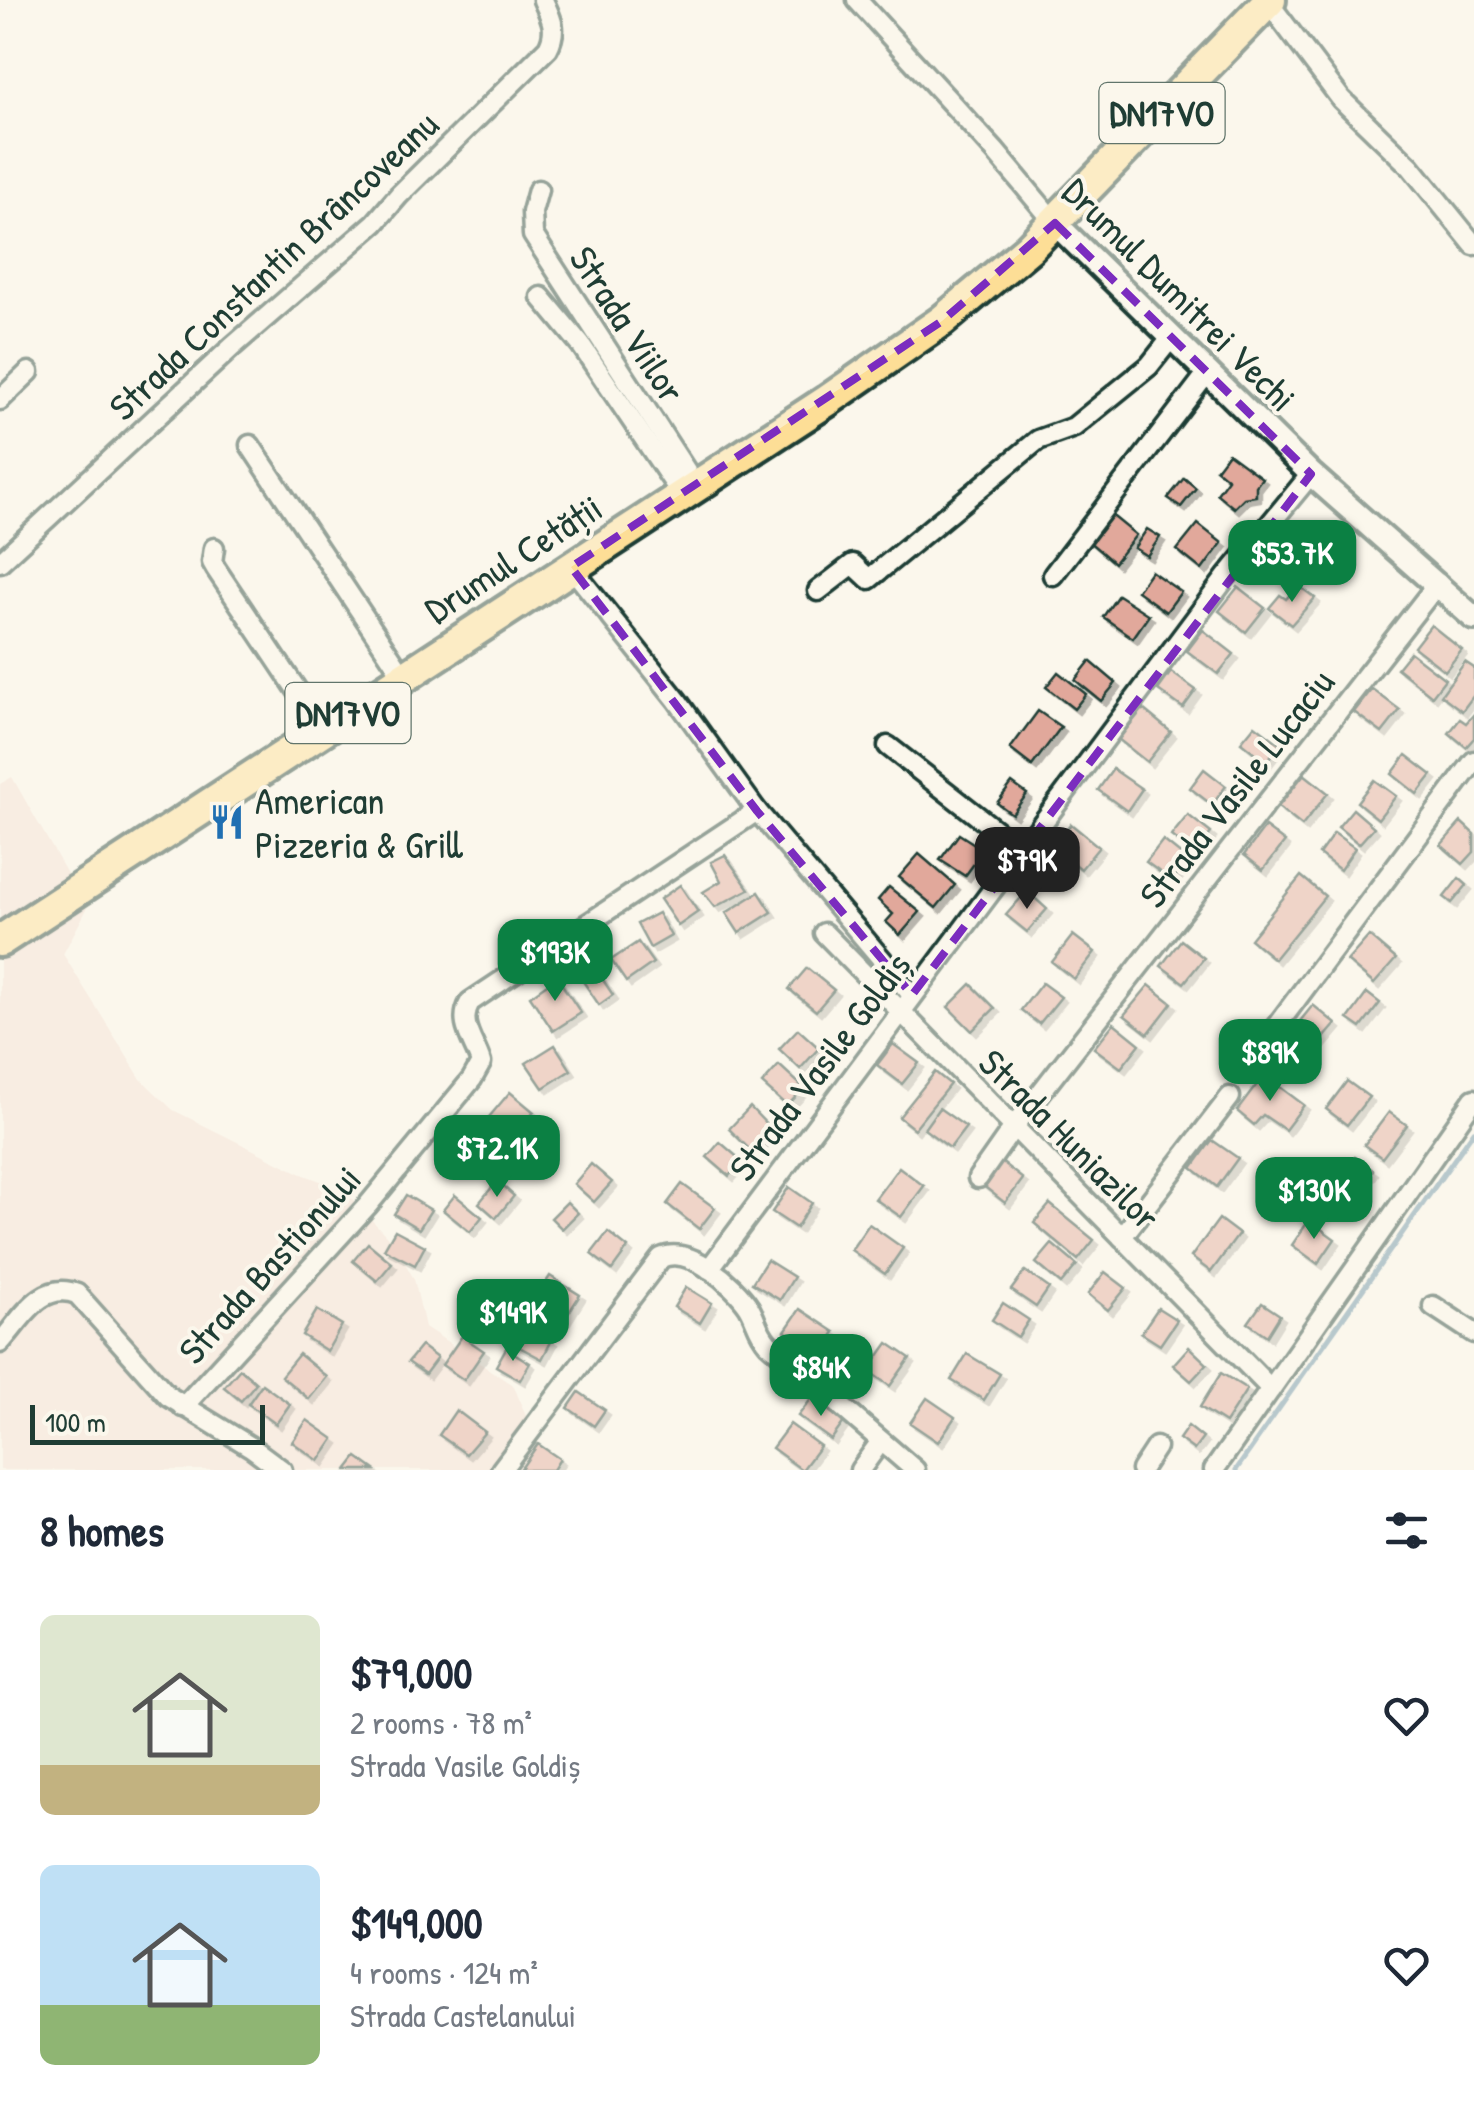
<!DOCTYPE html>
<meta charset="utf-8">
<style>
body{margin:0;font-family:"Patrick Hand",sans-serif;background:#f2f2f3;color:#1f2937;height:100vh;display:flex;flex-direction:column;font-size:38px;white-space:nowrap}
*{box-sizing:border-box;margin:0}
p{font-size:32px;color:#747a83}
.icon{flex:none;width:55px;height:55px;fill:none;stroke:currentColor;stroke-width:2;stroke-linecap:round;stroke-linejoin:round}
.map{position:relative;height:1470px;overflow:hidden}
.sheet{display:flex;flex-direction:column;background:#fff;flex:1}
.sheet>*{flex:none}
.scale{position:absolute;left:30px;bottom:25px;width:235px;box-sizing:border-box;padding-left:10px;border:5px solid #1f3d34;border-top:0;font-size:28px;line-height:35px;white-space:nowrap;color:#1f3d34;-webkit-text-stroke:8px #fbf7ec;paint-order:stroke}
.price{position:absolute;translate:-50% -85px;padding:0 22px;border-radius:20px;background:#0b8043;color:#fff;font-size:32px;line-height:65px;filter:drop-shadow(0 2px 5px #0008)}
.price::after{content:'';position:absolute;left:50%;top:60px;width:30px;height:22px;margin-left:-15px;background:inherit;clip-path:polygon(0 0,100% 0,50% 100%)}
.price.on{background:#222;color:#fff}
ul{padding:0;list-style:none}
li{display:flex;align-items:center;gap:30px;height:250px;padding:0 40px}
li span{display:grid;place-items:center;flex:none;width:280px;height:200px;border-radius:15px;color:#555}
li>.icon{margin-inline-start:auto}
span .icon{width:120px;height:120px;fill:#fffc;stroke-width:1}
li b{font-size:42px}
h2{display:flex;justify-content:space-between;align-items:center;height:120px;padding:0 40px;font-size:42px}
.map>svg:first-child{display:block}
.built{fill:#f3dfd4}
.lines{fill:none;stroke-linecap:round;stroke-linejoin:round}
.stream{stroke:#658ea4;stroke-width:5}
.building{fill:#e1a89b;stroke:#1f3d34;stroke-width:2.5;filter:url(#shadow)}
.street-casing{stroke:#1f3d34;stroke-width:25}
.secondary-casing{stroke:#1f3d34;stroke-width:30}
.highway-casing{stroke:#1f3d34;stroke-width:38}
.street{stroke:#fbf7ec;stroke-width:18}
.secondary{stroke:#fbf7ec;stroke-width:22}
.highway{stroke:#fdde96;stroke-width:30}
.marked{fill:none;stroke:#7b2cbf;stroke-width:8;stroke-dasharray:20 12;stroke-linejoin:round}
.labels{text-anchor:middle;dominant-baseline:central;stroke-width:8;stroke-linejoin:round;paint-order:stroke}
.shield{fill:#fbf7ec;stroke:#61756b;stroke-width:2.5}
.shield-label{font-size:35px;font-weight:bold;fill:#1f3d34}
.street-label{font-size:38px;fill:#1f3d34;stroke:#fbf7ec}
.poi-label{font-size:38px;fill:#1f3d34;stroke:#fbf7ec;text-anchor:start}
</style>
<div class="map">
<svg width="1474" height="1470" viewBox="0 0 1474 1470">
<defs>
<filter id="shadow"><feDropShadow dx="5" dy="5" stdDeviation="0" flood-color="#0004"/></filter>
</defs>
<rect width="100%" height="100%" fill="#fbf7ec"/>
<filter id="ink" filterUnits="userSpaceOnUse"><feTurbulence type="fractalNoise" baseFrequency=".01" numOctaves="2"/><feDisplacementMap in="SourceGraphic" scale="20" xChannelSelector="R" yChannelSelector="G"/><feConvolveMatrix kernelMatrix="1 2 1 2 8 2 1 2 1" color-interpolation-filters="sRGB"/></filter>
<g filter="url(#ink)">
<!-- built -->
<polygon class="built" points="12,777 87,909 63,954 141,1079 173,1110 302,1174 344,1190 394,1244 414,1279 425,1327 514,1386 542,1457 540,1470 0,1470 0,784"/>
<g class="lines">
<!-- stream -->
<polyline class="stream" points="1236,1470 1474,1131"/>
</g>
<!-- building -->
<g class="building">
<polygon points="1228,453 1262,478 1256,486 1256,496 1244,498 1234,508 1217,494 1228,479 1216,469"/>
<polygon points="1184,478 1196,488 1181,507 1168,498"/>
<polygon points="1109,513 1136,535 1114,563 1087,540"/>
<polygon points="1198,524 1222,543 1202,570 1177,550"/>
<polygon points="1147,529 1160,537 1147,556 1134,548"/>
<polygon points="1278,537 1303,556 1282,582 1257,563"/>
<polygon points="1151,571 1181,592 1166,612 1137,591"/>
<polygon points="1298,585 1315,598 1291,625 1269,608 1280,595 1286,599"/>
<polygon points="1238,587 1265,608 1246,632 1219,611"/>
<polygon points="1118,595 1149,615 1133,638 1103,617"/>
<polygon points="1431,625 1462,650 1445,671 1414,647"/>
<polygon points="1203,630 1234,654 1218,674 1187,651"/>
<polygon points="1410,652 1445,679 1432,696 1397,668"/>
<polygon points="1090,661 1116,683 1101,701 1075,680"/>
<polygon points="1465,662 1474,668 1474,695 1462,711 1441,695"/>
<polygon points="1058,672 1086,694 1074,709 1046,687"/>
<polygon points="1171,672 1196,690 1183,708 1158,690"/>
<polygon points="1372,689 1400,710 1382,733 1354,712"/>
<polygon points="1143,709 1171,732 1147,762 1118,739"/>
<polygon points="1038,711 1061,727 1032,766 1010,749"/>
<polygon points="1474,714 1474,738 1466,747 1449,733 1460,719 1466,723"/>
<polygon points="1255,725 1280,744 1266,762 1241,742"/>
<polygon points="1406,755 1432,775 1417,794 1392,774"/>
<polygon points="1113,769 1142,789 1127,811 1098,790"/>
<polygon points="1204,769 1226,786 1212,805 1190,788"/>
<polygon points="1304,774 1328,793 1302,826 1278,807"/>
<polygon points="1374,780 1396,796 1378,819 1357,802"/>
<polygon points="1012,783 1027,794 1012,814 997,803"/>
<polygon points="1353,809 1374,827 1359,844 1338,827"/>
<polygon points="1188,815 1211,833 1195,854 1171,836"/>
<polygon points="1461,822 1474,834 1474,852 1463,864 1441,845"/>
<polygon points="1071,824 1099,847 1081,869 1053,846"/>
<polygon points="1265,827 1285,842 1263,870 1244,855"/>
<polygon points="1334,833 1355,848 1340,870 1319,854"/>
<polygon points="959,834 984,850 965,876 940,860"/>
<polygon points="1163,840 1188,860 1172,881 1146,862"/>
<polygon points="919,854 955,885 936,908 899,877"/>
<polygon points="725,855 749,889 715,907 703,892 721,881 711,862"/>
<polygon points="1301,876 1325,896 1274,959 1250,939"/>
<polygon points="1459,878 1467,885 1452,903 1444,897"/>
<polygon points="680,885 698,912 678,926 660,899"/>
<polygon points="889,887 920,912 900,935 886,922 893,914 878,900"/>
<polygon points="1027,891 1047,909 1027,932 1006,915"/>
<polygon points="759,892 772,912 739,933 726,913"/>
<polygon points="658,913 671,936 650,948 637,924"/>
<polygon points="1073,935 1095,952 1074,979 1052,962"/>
<polygon points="1369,936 1396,959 1374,984 1347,961"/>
<polygon points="1181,940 1204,958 1184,983 1161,966"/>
<polygon points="638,942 653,963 626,982 611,960"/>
<polygon points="591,962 613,995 599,1005 576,971"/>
<polygon points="807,968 834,990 816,1011 789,989"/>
<polygon points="557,977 581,1013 553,1031 530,996"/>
<polygon points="1042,983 1061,997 1039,1024 1021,1010"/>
<polygon points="971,984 995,1008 972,1031 948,1007"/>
<polygon points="1149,985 1172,1003 1148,1034 1124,1015"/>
<polygon points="1367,993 1380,1003 1361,1028 1348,1019"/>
<polygon points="1313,1005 1336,1024 1318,1045 1296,1026"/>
<polygon points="1114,1023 1140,1044 1121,1068 1094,1048"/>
<polygon points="798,1029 819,1048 800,1069 779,1049"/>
<polygon points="893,1044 919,1063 902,1084 877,1065"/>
<polygon points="555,1045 571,1070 543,1088 526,1063"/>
<polygon points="779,1065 804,1088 787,1106 762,1084"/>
<polygon points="935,1072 950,1084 914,1129 899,1117"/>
<polygon points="1264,1075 1304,1105 1285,1130 1263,1115 1254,1125 1237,1111"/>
<polygon points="1347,1081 1369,1097 1347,1125 1326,1109"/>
<polygon points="510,1092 534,1112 513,1137 489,1117"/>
<polygon points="750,1107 774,1132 753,1153 729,1129"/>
<polygon points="939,1108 966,1127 950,1148 924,1129"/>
<polygon points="1389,1112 1407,1125 1382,1158 1364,1145"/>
<polygon points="472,1126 490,1141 472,1163 454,1148"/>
<polygon points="1212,1140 1238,1158 1217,1187 1192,1168"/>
<polygon points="720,1142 742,1161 729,1176 707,1157"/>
<polygon points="1355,1157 1373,1170 1355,1194 1337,1181"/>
<polygon points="1000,1161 1023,1179 1005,1203 981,1184"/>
<polygon points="591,1164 612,1182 594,1202 574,1184"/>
<polygon points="899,1167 924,1186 901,1217 875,1199"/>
<polygon points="497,1181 514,1196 496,1218 479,1203"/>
<polygon points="682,1184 715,1208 699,1229 667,1204"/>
<polygon points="789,1187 812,1203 796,1228 772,1212"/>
<polygon points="406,1195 431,1210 419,1229 394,1214"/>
<polygon points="455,1195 482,1217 470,1232 443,1210"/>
<polygon points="567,1202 578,1213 562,1229 551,1218"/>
<polygon points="1050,1204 1094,1240 1078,1260 1034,1223"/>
<polygon points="1219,1219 1239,1234 1211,1272 1191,1257"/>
<polygon points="1309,1220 1335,1239 1318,1264 1292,1245"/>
<polygon points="869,1224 903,1248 885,1274 851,1250"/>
<polygon points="395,1230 425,1246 415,1265 384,1249"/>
<polygon points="608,1232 628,1248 612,1270 591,1254"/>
<polygon points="368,1243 392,1263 377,1281 353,1261"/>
<polygon points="1052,1244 1077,1265 1061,1284 1036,1263"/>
<polygon points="767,1260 794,1277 780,1300 752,1283"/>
<polygon points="1025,1271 1049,1288 1036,1307 1011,1290"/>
<polygon points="1105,1272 1126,1288 1108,1310 1088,1294"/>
<polygon points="550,1276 580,1295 556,1333 526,1313"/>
<polygon points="686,1287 712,1303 700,1323 674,1307"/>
<polygon points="1003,1303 1029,1320 1018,1337 992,1320"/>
<polygon points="1262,1303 1280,1315 1267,1336 1248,1323"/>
<polygon points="1158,1308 1177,1320 1160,1345 1141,1333"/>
<polygon points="800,1309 835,1332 820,1355 785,1331"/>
<polygon points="317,1310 342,1325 327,1351 302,1335"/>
<polygon points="523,1324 552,1340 542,1359 512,1343"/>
<polygon points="462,1336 484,1351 464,1380 442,1365"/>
<polygon points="888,1343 910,1358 890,1386 868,1371"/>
<polygon points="421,1346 437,1358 425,1374 408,1362"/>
<polygon points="1189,1347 1207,1364 1191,1381 1173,1365"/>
<polygon points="506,1348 530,1363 520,1380 496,1366"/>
<polygon points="299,1354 327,1377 309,1399 281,1376"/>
<polygon points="967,1354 1000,1374 984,1400 951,1380"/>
<polygon points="240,1369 256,1383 241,1401 224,1387"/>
<polygon points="1221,1373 1247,1389 1225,1423 1200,1407"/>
<polygon points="262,1384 290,1404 276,1424 248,1404"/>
<polygon points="579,1392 605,1410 594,1426 568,1408"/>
<polygon points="812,1398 844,1422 831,1440 798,1416"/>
<polygon points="927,1398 955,1417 938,1442 910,1423"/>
<polygon points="456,1410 485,1432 466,1454 439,1435"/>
<polygon points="307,1420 334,1439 319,1461 292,1442"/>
<polygon points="790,1424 820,1446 802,1470 772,1448"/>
<polygon points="1188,1426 1203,1438 1194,1450 1179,1439"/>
<polygon points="538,1444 560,1459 553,1470 520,1470"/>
<polygon points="357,1457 375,1470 347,1470"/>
</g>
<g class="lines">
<defs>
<g id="street">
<polyline points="857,0 995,151 1055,223"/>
<polyline points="1268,2 1341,99 1411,167 1474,245"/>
<polyline points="538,190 532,212 533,235 696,486"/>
<polyline points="541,297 581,345 682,495"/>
<polyline points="0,400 29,372"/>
<polyline points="250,445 404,677"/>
<polyline points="214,548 212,562 216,569 323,729"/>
<path d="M0 562 232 347 375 223 399 195 548 48C558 29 551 18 543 0"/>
<polyline points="571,567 677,700 757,811 912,995"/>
<polyline points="1053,575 1208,372"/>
<polyline points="818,591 853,564 869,579 1038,440 1074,427 1149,366 1172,337"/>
<polyline points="888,746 1021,850"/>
<polyline points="824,933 1271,1389"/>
<polyline points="1272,1032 1474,761"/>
<polyline points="978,1178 1013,1128 1438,583"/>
<polyline points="1122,1237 1230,1097"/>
<polyline points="709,1269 1227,576 1311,474"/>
<polyline points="1433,1306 1474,1333"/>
<path d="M0 1343C22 1319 41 1280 77 1294L168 1396 251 1447 282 1470"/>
<path d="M183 1407 368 1205 472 1079 481 1063C475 1042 457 1024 470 1002L757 811"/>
<path d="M501 1470 661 1258C689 1245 734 1284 749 1307 757 1321 757 1330 768 1343L915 1470"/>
<polyline points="860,1470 881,1441"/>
<polyline points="1141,1470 1156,1447"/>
<polyline points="1214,1470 1474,1099"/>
</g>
<polyline id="secondary" points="1055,223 1311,474 1474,618"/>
<polyline id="highway" points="0,941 827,401 942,321 1029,248 1270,0"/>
</defs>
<!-- street casing -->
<use href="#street" class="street-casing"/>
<!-- secondary casing -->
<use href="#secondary" class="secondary-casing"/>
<!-- highway casing -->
<use href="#highway" class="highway-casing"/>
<!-- street -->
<use href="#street" class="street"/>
<!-- secondary -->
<use href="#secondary" class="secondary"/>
<!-- highway -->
<use href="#highway" class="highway"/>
</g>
</g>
<!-- marked area -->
<path d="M0 0H1474V1470H0ZM1055 223 1311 474 912 995 757 811 571 567 942 321Z" fill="#fbf7ec" fill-opacity=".55" fill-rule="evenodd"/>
<path class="marked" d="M1055 223 1311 474 912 995 757 811 571 567 942 321Z"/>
<!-- icons -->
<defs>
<symbol id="restaurant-bare" viewBox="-9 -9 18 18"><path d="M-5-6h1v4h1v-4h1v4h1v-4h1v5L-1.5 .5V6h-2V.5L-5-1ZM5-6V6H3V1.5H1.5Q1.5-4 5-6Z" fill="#1f6fb2" stroke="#fbf7ec" stroke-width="2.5" paint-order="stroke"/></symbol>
</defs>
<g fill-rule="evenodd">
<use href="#restaurant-bare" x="202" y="797" width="50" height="50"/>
</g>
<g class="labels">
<!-- shield labels -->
<g class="shield">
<rect x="1099.5" y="83" width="125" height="60" rx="8"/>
<rect x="285.5" y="683" width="125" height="60" rx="8"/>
</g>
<g class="shield-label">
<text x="1162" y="113">DN17VO</text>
<text x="348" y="713">DN17VO</text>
</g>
<!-- street labels -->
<g class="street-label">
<text transform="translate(273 265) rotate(-43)">Strada Constantin Brâncoveanu</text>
<text transform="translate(1180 294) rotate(45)">Drumul Dumitrei Vechi</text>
<text transform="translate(628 324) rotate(57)">Strada Viilor</text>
<text transform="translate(513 558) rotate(-33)">Drumul Cetății</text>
<text transform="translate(1236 788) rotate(-52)">Strada Vasile Lucaciu</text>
<text transform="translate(819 1066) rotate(-53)">Strada Vasile Goldiș</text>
<text transform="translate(1070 1139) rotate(45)">Strada Huniazilor</text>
<text transform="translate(269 1264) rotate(-48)">Strada Bastionului</text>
</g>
<!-- poi labels -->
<g class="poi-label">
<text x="255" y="800">American<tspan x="255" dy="44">Pizzeria &amp; Grill</tspan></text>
</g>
</g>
</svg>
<div class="scale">100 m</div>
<b class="price" style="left:1292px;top:605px">$53.7K</b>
<b class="price on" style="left:1027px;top:912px">$79K</b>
<b class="price" style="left:555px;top:1004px">$193K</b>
<b class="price" style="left:1270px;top:1104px">$89K</b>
<b class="price" style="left:497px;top:1200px">$72.1K</b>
<b class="price" style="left:1314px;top:1242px">$130K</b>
<b class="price" style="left:513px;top:1364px">$149K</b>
<b class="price" style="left:821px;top:1419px">$84K</b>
</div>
<section class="sheet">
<h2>8 homes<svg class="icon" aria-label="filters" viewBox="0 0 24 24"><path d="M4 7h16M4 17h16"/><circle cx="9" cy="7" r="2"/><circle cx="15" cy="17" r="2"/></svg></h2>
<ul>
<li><span style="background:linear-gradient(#dfe7d0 75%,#c2b280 0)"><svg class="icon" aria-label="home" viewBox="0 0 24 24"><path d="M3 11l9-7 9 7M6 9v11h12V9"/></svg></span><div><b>$79,000</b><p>2 rooms · 78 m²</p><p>Strada Vasile Goldiș</p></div><svg class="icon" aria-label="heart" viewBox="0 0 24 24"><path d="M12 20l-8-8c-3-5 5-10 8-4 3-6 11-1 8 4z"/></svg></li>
<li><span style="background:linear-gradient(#bfe0f5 70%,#8fb573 0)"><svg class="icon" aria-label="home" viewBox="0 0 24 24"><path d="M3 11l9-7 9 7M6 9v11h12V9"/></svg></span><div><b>$149,000</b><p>4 rooms · 124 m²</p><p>Strada Castelanului</p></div><svg class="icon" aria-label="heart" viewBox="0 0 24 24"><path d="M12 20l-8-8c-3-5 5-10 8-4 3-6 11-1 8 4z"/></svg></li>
</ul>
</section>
